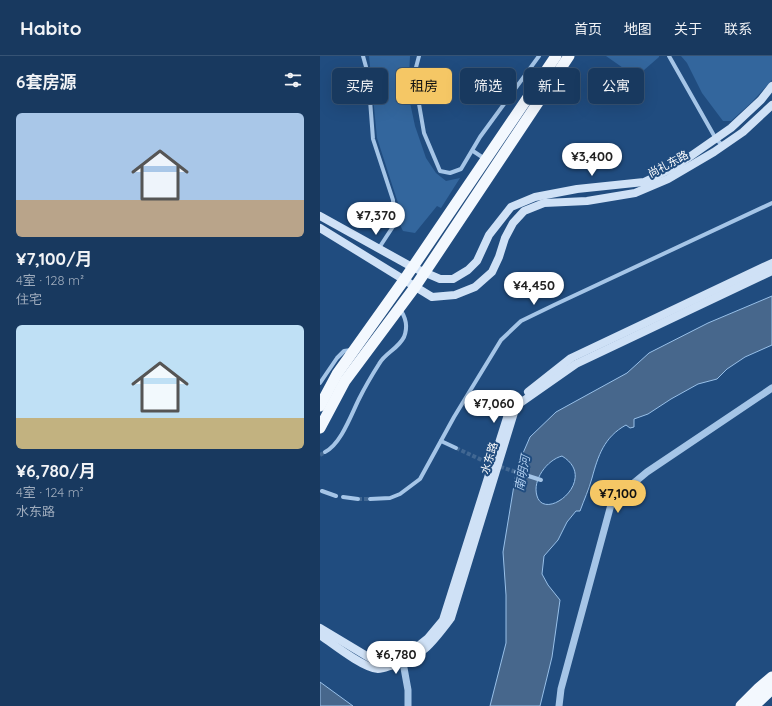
<!DOCTYPE html>
<html lang="zh">
<meta charset="utf-8">
<style>
body{margin:0;font-family:Quicksand,"Noto Sans SC",sans-serif;background:#254468;color:#f1f3f6;height:100vh;display:flex;flex-direction:column;font-size:15px;white-space:nowrap}
*{box-sizing:border-box;margin:0}
p{font-size:13px;color:#9facbd}
.icon{flex:none;width:22px;height:22px;fill:none;stroke:currentColor;stroke-width:2;stroke-linecap:round;stroke-linejoin:round}
.map{position:relative;flex:1;overflow:hidden}
.panel{display:flex;flex-direction:column;background:#18395f;width:320px}
.panel>*{flex:none}
.top-card{position:absolute;left:12px;top:12px;width:380px;height:36px;display:flex;gap:8px}
.price{position:absolute;translate:-50% -34px;padding:0 9px;border-radius:14px;background:#fff;color:#222;font-size:13px;line-height:26px;filter:drop-shadow(0 1px 2px #0008)}
.price::after{content:'';position:absolute;left:50%;top:24px;width:12px;height:9px;margin-left:-6px;background:inherit;clip-path:polygon(0 0,100% 0,50% 100%)}
.price.selected{background:#f5c765;color:#111}
ul{padding:0;list-style:none}
li{display:grid;align-content:center;gap:8px;height:212px;padding:0 16px}
li span{display:grid;place-items:center;height:124px;border-radius:6px;color:#555}
li>.icon{margin-inline-start:auto}
span .icon{width:72px;height:72px;fill:#fffc;stroke-width:1}
li b{font-size:17px}
h2{display:flex;justify-content:space-between;align-items:center;height:48px;padding:0 16px;font-size:17px}
.chip{padding:0 14px;border-radius:6px;background:#18395f;box-shadow:0 4px 16px #0002,0 0 0 1px #365374;font-size:14px;line-height:36px}
.chip.selected{background:#f5c765;color:#111}
header{display:flex;align-items:center;gap:24px;box-sizing:border-box;height:56px;padding:0 20px;background:#18395f;border-bottom:1px solid #365374}
header strong{font-size:19px}
nav{display:flex;gap:22px;margin-inline-start:auto;font-size:14px}
main{display:flex;flex:1;min-height:0}
.map>svg:first-child{display:block}
.green{fill:#33669d}
.water{fill:#47678c;stroke:#98c0e9;fill-rule:evenodd}
.lines{fill:none;stroke-linecap:round;stroke-linejoin:round}
.minor-tunnel{stroke:#416792;stroke-width:4;stroke-dasharray:4 2;stroke-linecap:butt}
.minor{stroke:#a5c5e7;stroke-width:4}
.tertiary{stroke:#a5c5e7;stroke-width:7}
.secondary{stroke:#cfe1f6;stroke-width:8}
.trunk{stroke:#f3f8fe;stroke-width:11}
.labels{text-anchor:middle;dominant-baseline:central;stroke-width:4;stroke-linejoin:round;paint-order:stroke}
.street-label{font-size:11px;fill:#fff;stroke:#204c7f}
.water-label{font-size:12px;font-style:italic;fill:#b0ceef;stroke:#204c7f}
</style>
<header>
<strong>Habito</strong>
<nav><a>首页</a><a>地图</a><a>关于</a><a>联系</a></nav>
</header>
<main>
<section class="panel">
<h2>6套房源<svg class="icon" aria-label="filters" viewBox="0 0 24 24"><path d="M4 7h16M4 17h16"/><circle cx="9" cy="7" r="2"/><circle cx="15" cy="17" r="2"/></svg></h2>
<ul>
<li><span style="background:linear-gradient(#a9c7e8 70%,#b9a48a 0)"><svg class="icon" aria-label="home" viewBox="0 0 24 24"><path d="M3 11l9-7 9 7M6 9v11h12V9"/></svg></span><div><b>¥7,100/月</b><p>4室 · 128 m²</p><p>住宅</p></div></li>
<li><span style="background:linear-gradient(#bfe0f5 75%,#c2b280 0)"><svg class="icon" aria-label="home" viewBox="0 0 24 24"><path d="M3 11l9-7 9 7M6 9v11h12V9"/></svg></span><div><b>¥6,780/月</b><p>4室 · 124 m²</p><p>水东路</p></div></li>
</ul>
</section>
<div class="map">
<svg width="452" height="650" viewBox="0 0 452 650">
<rect width="100%" height="100%" fill="#204c7f"/>
<!-- green -->
<g class="green">
<polygon points="49,0 90,0 88,37 95,70 106,102 116,117 126,125 140,122 121,152 117,150 95,177 83,175 79,167 78,147 57,82"/>
<polygon points="286,0 339,0 339,1 316,21"/>
<polygon points="361,0 452,0 452,24 432,46 411,65 403,65 382,37 367,7"/>
</g>
<!-- water -->
<g class="water">
<path d="M452 240V289L425 301 407 313 397 323 378 328 351 343 328 358 314 363V371L310 372 306 369C284 381 278 400 272 422 269 433 264 444 260 455H256L247 466 238 484 224 500 222 518 228 529 240 544 232 601 220 650H170L186 587V539L183 496 197 411 210 381 236 356 307 317 329 297 388 267ZM242 400C280 423 225 467 217 440 212 424 227 404 242 400Z"/>
<polygon points="0,626 33,650 0,650"/>
</g>
<g class="lines">
<!-- minor-tunnel -->
<g class="minor-tunnel">
<polyline points="136,392 166,406 196,416"/>
<polyline points="0,399 5,396"/>
<polyline points="38,443 50,443"/>
</g>
<!-- minor -->
<g class="minor">
<polyline points="43,0 48,18 53,83 73,144 74,169 59,192"/>
<polyline points="99,0 94,19 104,77 120,115 130,117 141,113 160,81 219,0"/>
<polyline points="349,0 396,83 403,90"/>
<polyline points="153,95 165,103"/>
<polyline points="0,327 17,302 24,295 31,294"/>
<polyline points="121,385 136,392"/>
<path d="M5 396C21 388 31 359 39 343 45 331 52 319 59 308 65 297 78 293 84 281 88 271 86 261 79 252"/>
<polyline points="196,416 221,424"/>
<polyline points="2,435 16,440"/>
<polyline points="23,441 38,443"/>
<polyline points="50,443 70,442 80,438 100,423 134,361 181,284 201,265 234,249 452,147"/>
</g>
<!-- tertiary -->
<g class="tertiary">
<polyline points="82,601 88,634 88,650"/>
<polyline points="239,650 241,633 292,445 327,416 452,332"/>
</g>
<!-- secondary -->
<g class="secondary">
<polyline points="0,160 92,211 120,223 133,223 148,214 157,205 169,179 191,151 215,141 257,133 324,126 355,111 411,72 441,44 452,30"/>
<polyline points="0,172 112,241 135,239 155,231 172,216 179,201 185,182 193,167 204,155 224,147 267,145 315,137 348,123 394,96 423,76 452,49"/>
<polyline points="208,336 251,302 452,207"/>
<polyline points="0,572 50,602 63,604 88,598 108,582 123,564 191,349 199,343"/>
<path d="M0 579C13 588 43 612 58 613 62 613 67 611 70 610 101 603 113 586 131 562L196 350 256 308 452 215"/>
</g>
<!-- trunk -->
<g class="trunk">
<polyline points="0,350 17,318 84,224 236,0"/>
<polyline points="0,372 25,325 95,231 249,0"/>
<polyline points="421,650 439,632 452,621"/>
<polyline points="434,650 452,633"/>
</g>
</g>
<g class="labels">
<!-- street labels -->
<g class="street-label">
<text transform="translate(348 108) rotate(-28)">尚礼东路</text>
<text transform="translate(169 402) rotate(-73)">水东路</text>
</g>
<!-- water labels -->
<g class="water-label">
<text transform="translate(202 417) rotate(-79)">南明河</text>
</g>
</g>
</svg>
<b class="price" style="left:272px;top:121px">¥3,400</b>
<b class="price" style="left:56px;top:180px">¥7,370</b>
<b class="price" style="left:214px;top:250px">¥4,450</b>
<b class="price" style="left:174px;top:368px">¥7,060</b>
<b class="price selected" style="left:298px;top:458px">¥7,100</b>
<b class="price" style="left:76px;top:619px">¥6,780</b>
<div class="top-card">
<a class="chip">买房</a>
<a class="chip selected">租房</a>
<a class="chip">筛选</a>
<a class="chip">新上</a>
<a class="chip">公寓</a>
</div>
</div>
</main>
